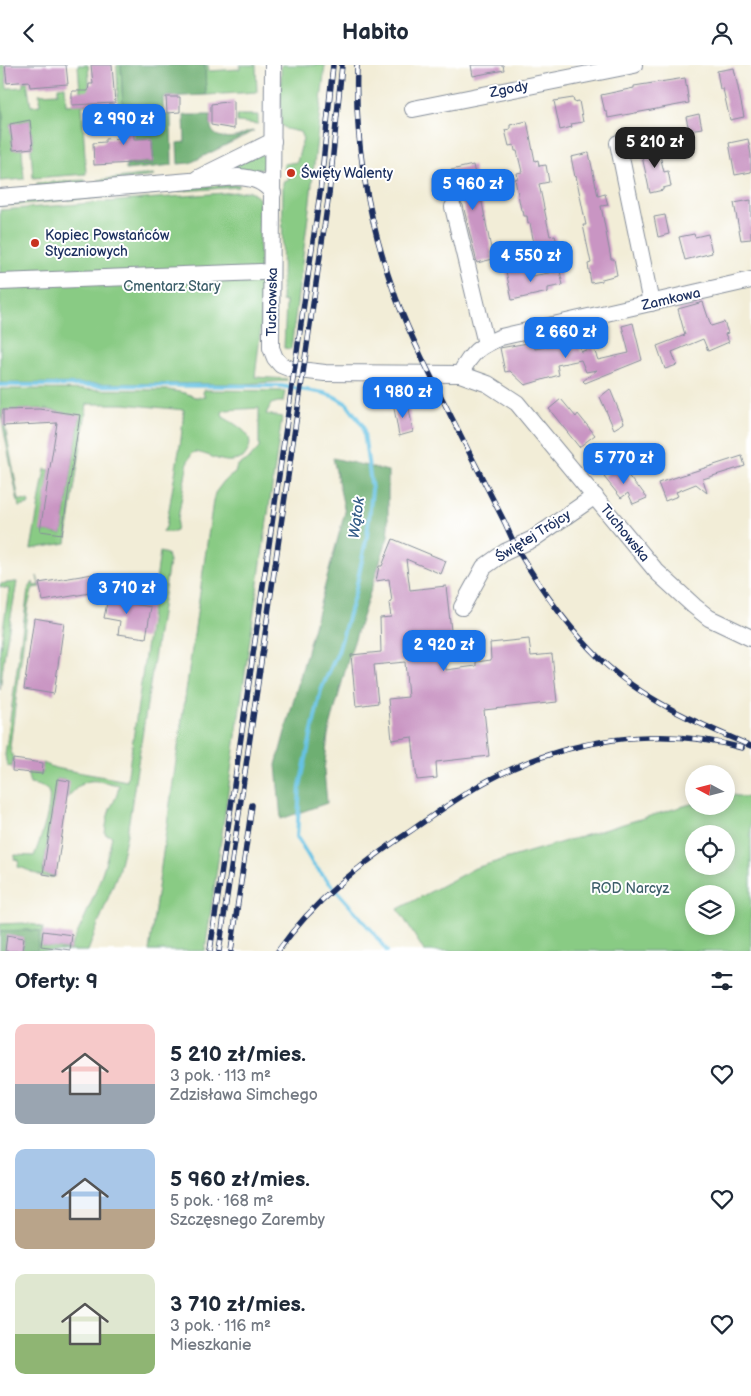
<!DOCTYPE html>
<html lang="pl">
<meta charset="utf-8">
<style>
body{margin:0;font-family:"Balsamiq Sans",sans-serif;background:#f6f6f7;color:#1f2937;height:100vh;display:flex;flex-direction:column;font-size:19px;white-space:nowrap}
*{box-sizing:border-box;margin:0}
p{font-size:16px;color:#747a83}
.icon{flex:none;width:28px;height:28px;fill:none;stroke:currentColor;stroke-width:2;stroke-linecap:round;stroke-linejoin:round}
.map{position:relative;height:886px;overflow:hidden}
.side{display:flex;flex-direction:column;background:#fff;flex:1}
.side>*{flex:none}
.needle{width:32px;rotate:277deg}
.buttons{position:absolute;left:685px;top:700px;display:grid;gap:10px}
.buttons a{display:grid;place-items:center;width:50px;height:50px;border-radius:50%;background:#fff;box-shadow:0 2px 12px #0003;font-size:25px}
.price{position:absolute;translate:-50% -42px;padding:0 11px;border-radius:10px;background:#1a73e8;color:#fff;font-size:16px;line-height:32px;filter:drop-shadow(0 1px 2px #0008)}
.price::after{content:'';position:absolute;left:50%;top:30px;width:15px;height:11px;margin-left:-8px;background:inherit;clip-path:polygon(0 0,100% 0,50% 100%)}
.price.active{background:#222;color:#fff}
ul{padding:0;list-style:none}
li{display:flex;align-items:center;gap:15px;height:125px;padding:0 15px}
li span{display:grid;place-items:center;flex:none;width:140px;height:100px;border-radius:10px;color:#555}
li>.icon{margin-inline-start:auto}
span .icon{width:60px;height:60px;fill:#fffc;stroke-width:1}
li b{font-size:21px}
h2{display:flex;justify-content:space-between;align-items:center;height:60px;padding:0 15px;font-size:21px}
header{display:flex;justify-content:space-between;align-items:center;height:65px;padding:0 15px;background:#fff;font-size:22px;font-weight:600}
.map>svg:first-child{display:block}
.green{fill:#89cb84;stroke:#527d71;fill-rule:evenodd}
.forest{fill:#6eaf72;stroke:#446f68}
.lines{fill:none;stroke-linecap:round;stroke-linejoin:round}
.stream{stroke:#66c2e4;stroke-width:4}
.building{fill:#c995c3}
.minor-casing{stroke:#868e9a;stroke-width:18}
.minor{stroke:#fff;stroke-width:16}
.rail-casing{stroke:#1b2f5e;stroke-width:5.5}
.rail{stroke:#fff;stroke-width:4;stroke-dasharray:11;stroke-linecap:butt}
.poi-dot{fill:#c8321e;stroke:#fff;stroke-width:2}
.labels{text-anchor:middle;dominant-baseline:central;stroke-width:4;stroke-linejoin:round;paint-order:stroke}
.street-label{font-size:14px;fill:#1b2f5e;stroke:#fff}
.poi-label{font-size:14px;fill:#1b2f5e;stroke:#fff;text-anchor:start}
.park-label{font-size:14px;fill:#3c5e69;stroke:#fff}
.water-label{font-size:15px;font-style:italic;fill:#325b86;stroke:#fff}
</style>
<header><svg class="icon" aria-label="back" viewBox="0 0 24 24"><path d="M15 5l-7 7 7 7"/></svg>Habito<svg class="icon" aria-label="person" viewBox="0 0 24 24"><circle cx="12" cy="8" r="4"/><path d="M4 21q1-7 8-7t8 7"/></svg></header>
<div class="map">
<svg width="751" height="886" viewBox="0 0 751 886">
<rect width="100%" height="100%" fill="#fff"/>
<filter id="ink" filterUnits="userSpaceOnUse"><feTurbulence type="fractalNoise" baseFrequency=".02" numOctaves="2"/><feDisplacementMap in="SourceGraphic" scale="10" xChannelSelector="R" yChannelSelector="G"/><feConvolveMatrix kernelMatrix="1 2 1 2 8 2 1 2 1" color-interpolation-filters="sRGB"/></filter>
<filter id="wash" filterUnits="userSpaceOnUse"><feTurbulence type="fractalNoise" baseFrequency=".0096" numOctaves="4" result="noise"/><feDisplacementMap in="SourceGraphic" scale="20" xChannelSelector="R" yChannelSelector="G"/><feGaussianBlur stdDeviation="1.12" result="paint"/><feColorMatrix in="noise" values="0 0 0 0 0 0 0 0 0 0 0 0 0 0 0 0 0 1.4 0 .05"/><feComposite in="paint" operator="in"/></filter>
<g filter="url(#wash)">
<rect width="100%" height="100%" fill="#f2edd7"/>
<!-- green -->
<g class="green">
<polygon points="0,0 5,0 7,23 23,22 23,17 27,16 31,41 40,40 39,29 58,28 58,22 65,21 66,40 81,39 78,0 88,0 90,31 88,31 88,40 82,40 86,109 33,113 31,83 33,82 30,55 10,59 13,84 22,84 24,114 0,116 0,81 3,52 0,26"/>
<polygon points="117,0 121,0 123,43 118,40"/>
<polygon points="205,0 208,0 209,6 240,4 240,0 256,0 257,27 206,30"/>
<polygon points="281,0 325,0 310,136 291,284 284,283 286,237 282,236 283,117 289,115 287,104 284,104 284,99 297,97 303,74 300,67 286,64 281,60"/>
<polygon points="237,50 258,50 258,59 237,57"/>
<polygon points="261,89 266,93 264,104 234,106 233,101"/>
<polygon points="153,109 155,111 100,117 98,115"/>
<polygon points="84,115 85,115 85,118 36,121 37,118"/>
<polygon points="239,119 239,122 167,127 167,124"/>
<polygon points="156,125 155,128 0,141 0,138"/>
<polygon points="250,126 259,133 261,262 255,312 287,314 286,316 243,319 0,318 0,145"/>
<path d="M0 324 169 325 185 328 195 332H205L203 328 204 325 285 326 283 337H278L271 339 266 349 282 352 205 886H149L213 436 215 428 224 416 235 408 237 401 249 394 259 383V343L226 345 222 347 223 352C240 362 261 372 243 393 223 402 213 389 194 387L191 390 188 396 176 465 174 467H162L166 462 181 374 184 345 124 339H87L66 478 31 484 45 404 50 405 41 466 62 469 80 351 45 344 42 359V344L3 345V360L5 361 19 435 28 436 29 438 28 440 19 442 0 346Z"/>
<path d="M160 487 167 489 169 497 127 769 118 807 88 886H37L40 866H0V859L23 858 36 860 43 863 41 881 69 885C87 850 104 811 112 771L105 769C106 761 107 752 110 744 115 734 117 732 119 720 91 715 87 710 67 733L69 716 57 714 43 808 56 811C43 816 30 804 18 802L19 795 14 794 15 790 34 791C39 779 54 737 48 726 44 721 35 720 30 719L27 707 42 709 43 698 55 703 127 716Z"/>
<polygon points="37,511 40,522 33,523 28,540 10,681 13,694 12,702 7,701 5,690 28,525 33,517 34,521 39,520"/>
<polygon points="15,517 17,517 5,586 0,625 0,584 9,524 0,522 0,519"/>
<path d="M726 729 751 733V886H424L398 844 475 803 694 738V741H726ZM694 769H726V801H694ZM694 829H726V861H694Z"/>
</g>
<!-- forest -->
<g class="forest">
<polygon points="121,0 205,0 206,30 163,32 164,49 171,50 172,100 126,105 126,99 153,97 152,73 124,75 134,61 133,43 123,43"/>
<polygon points="0,26 3,52 0,81"/>
<path d="M184 50H211C211 54 210 58 211 62 213 74 230 74 239 71 244 69 248 66 254 66L190 98 178 99 177 78 185 77Z"/>
<polygon points="333,393 388,406 388,472 348,595 328,670 324,706 327,738 281,754 276,700 345,447"/>
<polygon points="27,865 40,866 37,886 22,886 24,873 7,870 5,886 0,886 0,866"/>
</g>
<g class="lines">
<!-- stream -->
<polyline class="stream" points="0,320 281,321 324,328 335,332 347,339 363,361 372,425 367,471 355,528 338,587 321,625 300,721 297,772 313,799 373,867 387,886"/>
</g>
<g id="blocks">
<!-- building -->
<g class="building">
<polygon points="5,0 66,0 68,19 30,22 29,16 7,18"/>
<polygon points="91,0 112,0 115,38 72,40 72,26 88,26 89,19 93,19"/>
<polygon points="471,0 503,0 504,5 473,11"/>
<polygon points="734,3 744,52 730,55 723,24 720,24 717,6"/>
<polygon points="685,13 689,38 608,53 607,47 605,47 601,30 634,23 634,21"/>
<polygon points="166,32 180,32 180,47 167,48"/>
<polygon points="573,33 574,37 579,36 583,57 571,59 572,62 560,65 554,36"/>
<polygon points="234,36 234,64 211,60 211,39"/>
<polygon points="123,43 133,43 134,74 152,73 153,97 94,100 93,78 105,77 105,74 124,73"/>
<polygon points="699,49 702,63 689,65 686,52"/>
<polygon points="30,55 33,83 13,85 10,59"/>
<polygon points="527,56 535,96 538,95 539,101 546,100 549,117 539,119 550,171 555,170 558,184 536,189 530,158 528,159 527,151 524,151 523,145 521,145 515,114 518,113 517,108 522,107 517,86 515,86 514,80 509,81 505,65 510,64 510,60"/>
<polygon points="748,74 751,90 751,107 735,110 729,78"/>
<polygon points="657,78 664,107 668,106 671,121 663,123 663,125 650,128 640,82"/>
<polygon points="589,88 598,131 605,129 608,140 601,141 611,194 614,194 617,210 602,214 602,216 591,218 588,199 591,198 583,160 586,160 576,111 575,112 571,92"/>
<polygon points="473,100 477,118 478,117 493,194 477,198 463,140 458,134 451,105"/>
<polygon points="751,135 751,174 741,175 734,138"/>
<polygon points="665,150 669,169 658,172 654,152"/>
<polygon points="694,169 695,172 708,169 712,188 685,195 679,172"/>
<polygon points="524,202 526,212 560,206 563,220 548,223 548,227 512,235 506,206"/>
<polygon points="703,237 711,261 724,257 728,268 725,269 729,277 708,286 703,274 672,287 677,300 665,304 657,281 685,270 678,244"/>
<polygon points="633,258 642,295 585,318 583,316 597,305 586,307 581,295 557,300 559,310 525,320 510,306 505,307 500,283 533,277 535,284 578,275 581,287 593,282 598,295 629,288 622,261"/>
<polygon points="610,324 624,358 614,364 600,332"/>
<polygon points="561,334 576,352 578,349 595,370 579,382 549,344"/>
<polygon points="401,338 409,343 413,367 399,371 394,343 396,339"/>
<polygon points="39,344 80,350 62,469 40,466 57,358 3,361 3,345"/>
<polygon points="633,379 638,391 627,396 622,384"/>
<polygon points="742,391 745,401 703,414 707,428 696,419 676,427 678,431 665,436 658,418"/>
<polygon points="619,399 638,423 639,422 647,433 633,439 628,428 621,433 604,412"/>
<polygon points="393,474 446,496 441,509 406,494 410,525 446,521 453,583 444,584 446,605 476,601 476,597 491,595 490,578 529,574 531,591 552,589 557,637 484,645 489,691 436,697 437,713 417,715 412,672 392,675 388,634 408,632 405,597 374,600 378,638 356,641 351,590 381,587 380,553 391,552 389,538 392,537 389,514 376,516 379,501 382,501"/>
<polygon points="93,509 96,527 43,536 39,518"/>
<polygon points="110,522 123,524 121,537 151,542 146,573 118,569 120,556 104,553"/>
<polygon points="34,553 64,558 54,629 24,624"/>
<polygon points="13,694 43,698 42,709 12,706"/>
<polygon points="57,714 70,716 56,811 43,809"/>
<polygon points="43,866 72,870 70,885 41,881"/>
<polygon points="7,870 24,873 22,886 5,886"/>
</g>
</g>
</g>
<g filter="url(#ink)">
<use href="#blocks" fill-opacity="0" stroke="#868e9a" stroke-width="1"/>
<g class="lines">
<defs>
<g id="minor">
<polyline points="273,0 271,275 271,283 275,293 281,300 291,304 325,308 460,309 488,319 517,338 657,507 694,541 709,553 751,573"/>
<polyline points="413,44 634,0"/>
<polyline points="618,78 651,238"/>
<polyline points="198,113 273,76"/>
<path d="M0 132 238 112C254 113 263 116 273 128"/>
<polyline points="453,142 486,279"/>
<polyline points="0,217 261,207"/>
<path d="M460 309C472 287 478 282 501 272L751 215"/>
<polyline points="462,542 484,502 505,487 533,474 595,431"/>
</g>
</defs>
<!-- minor casing -->
<use href="#minor" class="minor-casing"/>
<!-- minor -->
<use href="#minor" class="minor"/>
<defs>
<g id="rail">
<path d="M357 0C354 80 369 158 396 233 416 286 446 340 471 391 482 413 494 436 505 458 509 467 513 476 517 484 541 524 567 562 600 594 643 635 697 658 751 681"/>
<polyline points="210,886 320,128 333,0"/>
<polyline points="219,886 329,129 342,0"/>
<polyline points="231,886 252,740"/>
<path d="M278 886C314 835 361 799 412 765 437 748 462 729 489 715 564 675 659 659 742 683"/>
</g>
</defs>
<!-- rail casing -->
<use href="#rail" class="rail-casing"/>
<!-- rail -->
<use href="#rail" class="rail"/>
</g>
</g>
<!-- markers -->
<g class="poi-dot">
<circle cx="291" cy="108" r="5"/>
<circle cx="35" cy="178" r="5"/>
</g>
<g class="labels">
<!-- street labels -->
<g class="street-label">
<text transform="translate(509 24) rotate(-11)">Zgody</text>
<text transform="translate(671 234) rotate(-13)">Zamkowa</text>
<text transform="translate(272 237) rotate(-89)">Tuchowska</text>
<text transform="translate(625 468) rotate(51)">Tuchowska</text>
<text transform="translate(533 471) rotate(-32)">Świętej Trójcy</text>
</g>
<!-- poi labels -->
<g class="poi-label">
<text x="301" y="108">Święty Walenty</text>
<text x="45" y="170">Kopiec Powstańców<tspan x="45" dy="16">Styczniowych</tspan></text>
</g>
<!-- park labels -->
<g class="park-label">
<text x="172" y="221">Cmentarz Stary</text>
<text x="630" y="823">ROD Narcyz</text>
</g>
<!-- water labels -->
<g class="water-label">
<text transform="translate(357 453) rotate(-82)">Wątok</text>
</g>
</g>
</svg>
<div class="buttons">
<a><svg class="needle" viewBox="-14 -14 28 28"><path d="M0-13l5 13h-10z" fill="#e53935"/><path d="M0 13l5-13h-10z" fill="#747a83"/></svg></a>
<a><svg class="icon" aria-label="locate" viewBox="0 0 24 24"><circle cx="12" cy="12" r="6"/><path d="M12 2v4M12 18v4M2 12h4M18 12h4"/></svg></a>
<a><svg class="icon" aria-label="layers" viewBox="0 0 24 24"><path d="M12 4l9 5-9 5-9-5zM3 14l9 5 9-5"/></svg></a>
</div>
<b class="price" style="left:124px;top:81px">2 990 zł</b>
<b class="price active" style="left:655px;top:104px">5 210 zł</b>
<b class="price" style="left:473px;top:146px">5 960 zł</b>
<b class="price" style="left:531px;top:218px">4 550 zł</b>
<b class="price" style="left:566px;top:294px">2 660 zł</b>
<b class="price" style="left:403px;top:354px">1 980 zł</b>
<b class="price" style="left:624px;top:420px">5 770 zł</b>
<b class="price" style="left:127px;top:550px">3 710 zł</b>
<b class="price" style="left:444px;top:607px">2 920 zł</b>
</div>
<section class="side">
<h2>Oferty: 9<svg class="icon" aria-label="filters" viewBox="0 0 24 24"><path d="M4 7h16M4 17h16"/><circle cx="9" cy="7" r="2"/><circle cx="15" cy="17" r="2"/></svg></h2>
<ul>
<li><span style="background:linear-gradient(#f6c9c9 60%,#9aa5b1 0)"><svg class="icon" aria-label="home" viewBox="0 0 24 24"><path d="M3 11l9-7 9 7M6 9v11h12V9"/></svg></span><div><b>5 210 zł/mies.</b><p>3 pok. · 113 m²</p><p>Zdzisława Simchego</p></div><svg class="icon" aria-label="heart" viewBox="0 0 24 24"><path d="M12 20l-8-8c-3-5 5-10 8-4 3-6 11-1 8 4z"/></svg></li>
<li><span style="background:linear-gradient(#a9c7e8 60%,#b9a48a 0)"><svg class="icon" aria-label="home" viewBox="0 0 24 24"><path d="M3 11l9-7 9 7M6 9v11h12V9"/></svg></span><div><b>5 960 zł/mies.</b><p>5 pok. · 168 m²</p><p>Szczęsnego Zaremby</p></div><svg class="icon" aria-label="heart" viewBox="0 0 24 24"><path d="M12 20l-8-8c-3-5 5-10 8-4 3-6 11-1 8 4z"/></svg></li>
<li><span style="background:linear-gradient(#dfe7d0 60%,#8fb573 0)"><svg class="icon" aria-label="home" viewBox="0 0 24 24"><path d="M3 11l9-7 9 7M6 9v11h12V9"/></svg></span><div><b>3 710 zł/mies.</b><p>3 pok. · 116 m²</p><p>Mieszkanie</p></div><svg class="icon" aria-label="heart" viewBox="0 0 24 24"><path d="M12 20l-8-8c-3-5 5-10 8-4 3-6 11-1 8 4z"/></svg></li>
</ul>
</section>
